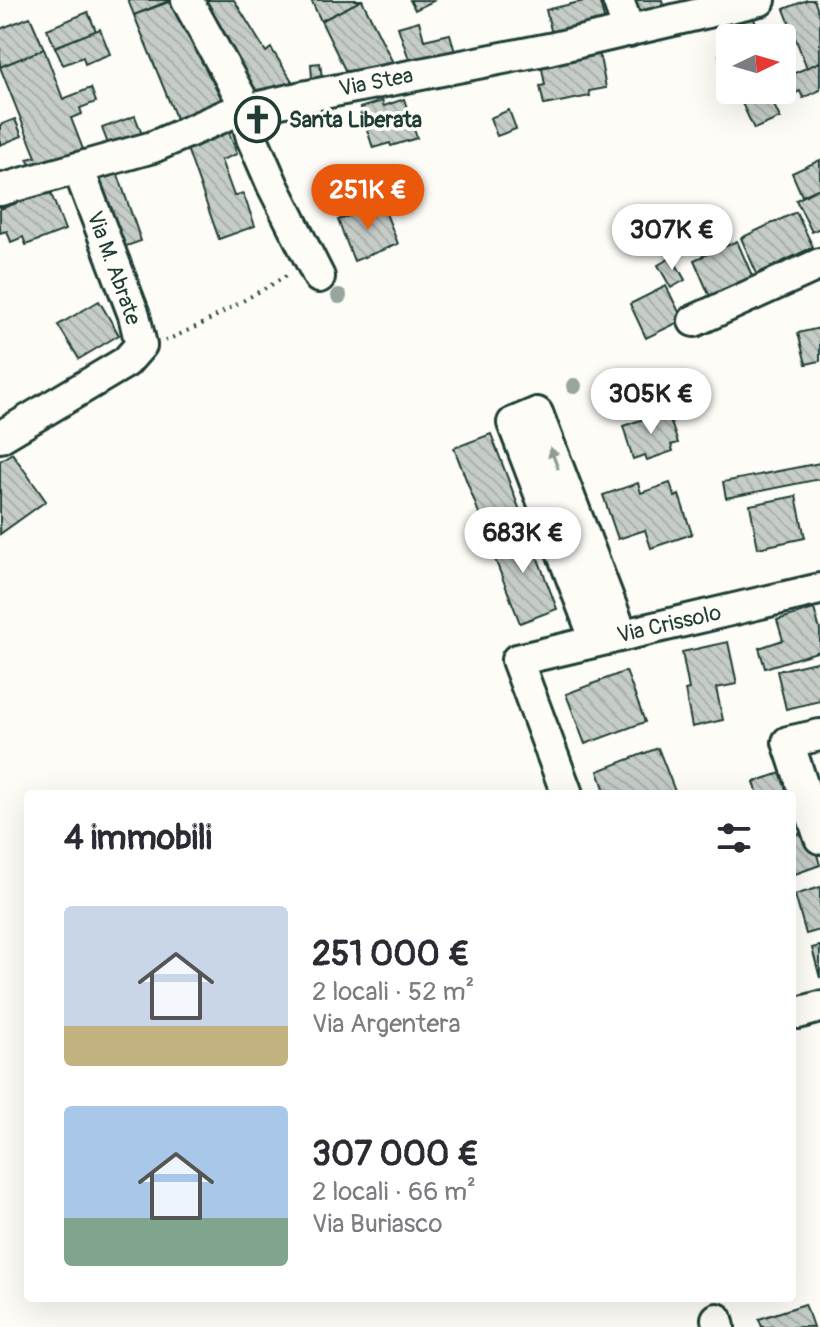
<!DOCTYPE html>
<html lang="it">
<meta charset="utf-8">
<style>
body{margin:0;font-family:Pangolin,sans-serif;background:#f2f2f3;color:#2b2b33;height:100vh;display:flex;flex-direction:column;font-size:30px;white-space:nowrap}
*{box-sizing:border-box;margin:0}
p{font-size:26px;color:#7c7c81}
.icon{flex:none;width:44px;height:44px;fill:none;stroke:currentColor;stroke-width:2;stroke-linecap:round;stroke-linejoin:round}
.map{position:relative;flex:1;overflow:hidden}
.sheet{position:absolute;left:24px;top:790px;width:772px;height:512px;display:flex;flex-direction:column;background:#fff;border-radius:8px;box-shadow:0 8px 32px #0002}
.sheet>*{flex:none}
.needle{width:52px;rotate:85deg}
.buttons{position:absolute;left:716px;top:24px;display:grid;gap:16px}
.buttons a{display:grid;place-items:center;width:80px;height:80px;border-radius:8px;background:#fff;box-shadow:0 8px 32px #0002;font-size:40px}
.price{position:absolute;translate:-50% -68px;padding:0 18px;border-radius:28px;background:#fff;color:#222;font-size:26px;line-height:52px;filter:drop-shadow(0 2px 4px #0008)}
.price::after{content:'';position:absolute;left:50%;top:48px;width:24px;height:18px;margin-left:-12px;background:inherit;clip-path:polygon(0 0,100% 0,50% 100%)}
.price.active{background:#ea580c;color:#fff}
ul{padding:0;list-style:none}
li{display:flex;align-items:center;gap:24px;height:200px;padding:0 40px}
li span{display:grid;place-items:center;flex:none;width:224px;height:160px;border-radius:8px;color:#555}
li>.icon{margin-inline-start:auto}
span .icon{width:96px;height:96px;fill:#fffc;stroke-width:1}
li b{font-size:34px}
h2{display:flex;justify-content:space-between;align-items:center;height:96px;padding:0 40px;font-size:34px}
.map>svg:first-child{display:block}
.building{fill:url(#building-back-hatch);stroke:#1f3d34;stroke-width:2}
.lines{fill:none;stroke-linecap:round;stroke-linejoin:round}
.minor-casing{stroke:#1f3d34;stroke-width:36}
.path{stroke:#1f3d34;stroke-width:4;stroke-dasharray:2 6;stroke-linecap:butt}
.minor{stroke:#fdfcf7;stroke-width:30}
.tree{fill:#98a59e}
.oneway{fill:#8e9c96}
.labels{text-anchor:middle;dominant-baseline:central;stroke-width:7;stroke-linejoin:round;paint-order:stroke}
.street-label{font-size:22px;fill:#1f3d34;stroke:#fdfcf7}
.poi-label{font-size:22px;font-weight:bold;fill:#1f3d34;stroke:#fdfcf7;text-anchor:start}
</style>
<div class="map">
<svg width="820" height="1327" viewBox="0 0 820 1327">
<defs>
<pattern id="building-back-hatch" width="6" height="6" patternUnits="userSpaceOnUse" patternTransform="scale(2)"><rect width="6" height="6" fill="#c6cdc7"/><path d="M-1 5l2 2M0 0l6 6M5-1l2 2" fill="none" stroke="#aab1ac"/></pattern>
</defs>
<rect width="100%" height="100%" fill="#fdfcf7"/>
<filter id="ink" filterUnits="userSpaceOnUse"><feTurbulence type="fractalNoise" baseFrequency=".0125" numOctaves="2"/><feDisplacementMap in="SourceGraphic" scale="16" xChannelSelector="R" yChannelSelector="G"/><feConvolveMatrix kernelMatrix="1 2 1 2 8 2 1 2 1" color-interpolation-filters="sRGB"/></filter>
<g filter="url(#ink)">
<!-- building -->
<g class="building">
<polygon points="128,0 171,0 134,15"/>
<polygon points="174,0 224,104 178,123 134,15"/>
<polygon points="196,0 234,0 266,52 271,48 294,84 255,94"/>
<polygon points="311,0 363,0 321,21"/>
<polygon points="362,0 395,67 348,76 321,21"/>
<polygon points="410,0 435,0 415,10"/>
<polygon points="588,0 599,0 606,25 553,38 546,10"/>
<polygon points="626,0 662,0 664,11 639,19"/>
<polygon points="807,0 814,0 820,16 820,62 807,68 784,9"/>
<polygon points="88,12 96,31 55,47 47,29"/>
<polygon points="753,15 760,38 730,38 730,60 722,63 719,55 728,52 720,26"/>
<polygon points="30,17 44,49 0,67 0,29"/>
<polygon points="419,21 424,40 450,34 456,56 411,65 398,27"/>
<polygon points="100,29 110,54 85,64 83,57 63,65 55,47"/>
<polygon points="44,49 63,99 91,88 96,102 80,108 82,114 71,118 84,152 34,171 27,159 36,157 0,67"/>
<polygon points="599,52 606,88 589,91 590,96 544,105 540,86 545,85 541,63"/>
<polygon points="784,54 792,71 782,75 782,55"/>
<polygon points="820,62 820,90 803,98 800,91 796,93 791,83 786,85 783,78"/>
<polygon points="320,63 322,78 312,79 311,64"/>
<polygon points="759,90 767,90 780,118 754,129 740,99"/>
<polygon points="404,99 417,138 391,146 390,143 373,148 360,108 382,101 384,106"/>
<polygon points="509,110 516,129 497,136 490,118"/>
<polygon points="135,116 143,137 110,149 102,128"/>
<polygon points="15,119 22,136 0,145 0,125"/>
<polygon points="226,124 237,154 221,160 234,196 243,193 255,226 219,239 184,140"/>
<polygon points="820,160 820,188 802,196 792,173"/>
<polygon points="116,169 141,241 115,250 89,179"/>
<polygon points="820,188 820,228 812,232 796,200"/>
<polygon points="50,191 65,230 26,245 23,237 11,242 7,231 0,233 0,209"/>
<polygon points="382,203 398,244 354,261 338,220"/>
<polygon points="796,212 813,247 757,274 741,238"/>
<polygon points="737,241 753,278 710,297 694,260"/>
<polygon points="672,257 685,280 671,288 658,265"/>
<polygon points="666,286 683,320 646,338 630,304"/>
<polygon points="99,301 119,335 79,359 58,325"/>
<polygon points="820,328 820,361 806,364 798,333"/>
<polygon points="667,411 678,443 671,445 673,451 647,460 645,455 633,459 623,426"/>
<polygon points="491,434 522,516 507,522 511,533 483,544 475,523 482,521 454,448"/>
<polygon points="12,453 46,501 0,534 0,461"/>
<polygon points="820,463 820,479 726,498 723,482"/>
<polygon points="638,483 641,493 670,483 675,497 679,495 692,534 651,548 645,530 618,539 603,495"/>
<polygon points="796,496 805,538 758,548 750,505"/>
<polygon points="526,527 557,609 520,623 488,541"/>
<polygon points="814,609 820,630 820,651 765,668 759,648 783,640 777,620"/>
<polygon points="728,642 737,684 716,688 723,720 692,727 685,690 689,689 682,652"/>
<polygon points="820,661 820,701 786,709 777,671"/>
<polygon points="626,671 645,722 585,744 566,694"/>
<polygon points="658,748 676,794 606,794 598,771"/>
<polygon points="781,773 783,777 793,774 804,808 792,812 792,794 758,794 754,782"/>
<polygon points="810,830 820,865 792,875 792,836"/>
<polygon points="820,887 820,930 806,934 795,895"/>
<polygon points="820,946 820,978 812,948"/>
<polygon points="805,1304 813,1327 762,1327 759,1319"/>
</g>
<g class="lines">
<defs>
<g id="minor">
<polyline points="187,0 240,96 252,138 273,186 319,277"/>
<polyline points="618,0 629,31"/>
<polyline points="0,190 153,147 229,114 298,98 549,49 760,0"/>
<polyline points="694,321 820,264"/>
<polyline points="0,437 126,362 141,345 134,315 78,168"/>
<polyline points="596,641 513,423 537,413 622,635"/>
<polyline points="820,735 788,742 820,838"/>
<polyline points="567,794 517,660 820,589"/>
<polyline points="798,1013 820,1007"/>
<polyline points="717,1319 719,1327"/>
</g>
</defs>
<!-- minor casing -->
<use href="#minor" class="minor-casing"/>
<!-- path -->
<polyline class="path" points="165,341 202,324 285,277 288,270"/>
<!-- minor -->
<use href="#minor" class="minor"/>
</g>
<!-- trees -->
<g class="tree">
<circle cx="339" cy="296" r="8"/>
<circle cx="574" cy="386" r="8"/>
</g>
<!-- one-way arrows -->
<defs><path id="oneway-solid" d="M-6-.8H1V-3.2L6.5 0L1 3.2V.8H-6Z" transform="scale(2)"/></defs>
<use class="oneway" href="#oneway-solid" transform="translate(554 458) rotate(-111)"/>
</g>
<!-- icons -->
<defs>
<symbol id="church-ring" viewBox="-11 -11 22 22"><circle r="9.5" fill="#fdfcf7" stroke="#1f3d34" stroke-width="1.5"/><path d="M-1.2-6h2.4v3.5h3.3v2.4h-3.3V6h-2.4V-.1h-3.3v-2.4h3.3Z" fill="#1f3d34"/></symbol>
</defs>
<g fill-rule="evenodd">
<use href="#church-ring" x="232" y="94" width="51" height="51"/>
</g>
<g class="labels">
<!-- street labels -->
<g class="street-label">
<text transform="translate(376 82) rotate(-11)">Via Stea</text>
<text transform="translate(114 268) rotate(70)">Via M. Abrate</text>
<text transform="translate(669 624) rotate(-13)">Via Crissolo</text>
</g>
<!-- poi labels -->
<g class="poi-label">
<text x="289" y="120">Santa Liberata</text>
</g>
</g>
</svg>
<div class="buttons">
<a><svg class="needle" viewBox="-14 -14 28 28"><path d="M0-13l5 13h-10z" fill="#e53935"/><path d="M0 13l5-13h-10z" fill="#7c7c81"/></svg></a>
</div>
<b class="price active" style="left:368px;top:232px">251K €</b>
<b class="price" style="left:672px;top:272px">307K €</b>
<b class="price" style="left:651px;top:436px">305K €</b>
<b class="price" style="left:523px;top:575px">683K €</b>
<section class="sheet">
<h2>4 immobili<svg class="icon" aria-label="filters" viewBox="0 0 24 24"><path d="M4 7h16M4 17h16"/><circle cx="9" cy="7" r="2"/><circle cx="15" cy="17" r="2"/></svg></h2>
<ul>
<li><span style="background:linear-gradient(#c9d6e8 75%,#c2b280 0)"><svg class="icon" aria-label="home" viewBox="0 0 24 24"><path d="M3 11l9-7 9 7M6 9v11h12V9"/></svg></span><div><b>251 000 €</b><p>2 locali · 52 m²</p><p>Via Argentera</p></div></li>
<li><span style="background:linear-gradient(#a9c7e8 70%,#7fa58c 0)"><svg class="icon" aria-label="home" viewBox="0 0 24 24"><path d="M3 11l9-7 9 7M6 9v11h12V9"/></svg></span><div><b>307 000 €</b><p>2 locali · 66 m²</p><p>Via Buriasco</p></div></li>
</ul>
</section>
</div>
